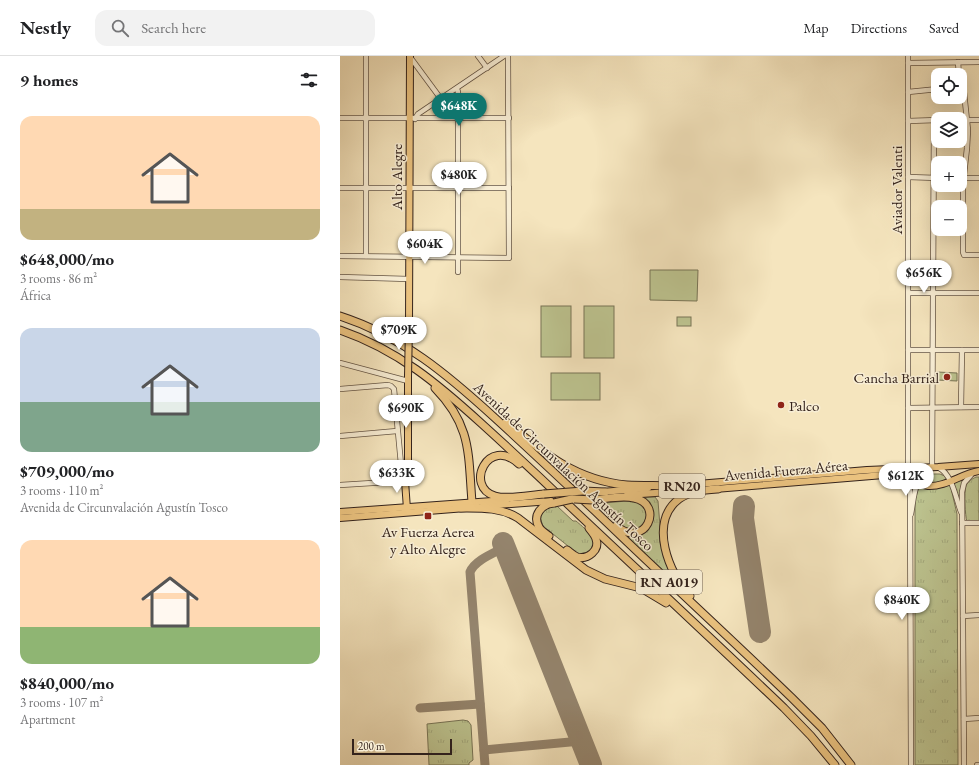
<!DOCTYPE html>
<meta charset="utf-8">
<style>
body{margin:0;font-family:"EB Garamond",serif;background:#f2f2f2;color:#202124;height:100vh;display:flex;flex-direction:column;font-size:15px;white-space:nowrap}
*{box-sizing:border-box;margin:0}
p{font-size:13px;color:#757577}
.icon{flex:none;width:22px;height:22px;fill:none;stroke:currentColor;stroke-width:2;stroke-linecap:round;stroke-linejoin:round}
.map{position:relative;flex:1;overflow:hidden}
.panel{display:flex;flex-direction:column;background:#fff;width:340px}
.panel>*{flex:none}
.buttons{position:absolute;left:591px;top:12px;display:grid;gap:8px}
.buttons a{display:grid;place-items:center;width:36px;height:36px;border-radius:8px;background:#fff;box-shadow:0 4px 16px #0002;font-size:20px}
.scale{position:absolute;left:12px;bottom:10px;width:100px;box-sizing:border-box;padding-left:4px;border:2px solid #34231c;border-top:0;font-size:11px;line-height:14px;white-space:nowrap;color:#34231c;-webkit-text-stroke:3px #f8eed5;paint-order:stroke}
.price{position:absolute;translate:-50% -34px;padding:0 9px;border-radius:14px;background:#fff;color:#222;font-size:13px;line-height:26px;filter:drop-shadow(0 1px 2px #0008)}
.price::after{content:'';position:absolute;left:50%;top:24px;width:12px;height:9px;margin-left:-6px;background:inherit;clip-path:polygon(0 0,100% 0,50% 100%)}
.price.on{background:#0f766e;color:#fff}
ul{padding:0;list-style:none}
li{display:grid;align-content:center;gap:8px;height:212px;padding:0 20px}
li span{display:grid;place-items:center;height:124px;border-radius:12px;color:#555}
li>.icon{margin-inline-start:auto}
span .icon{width:72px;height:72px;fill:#fffc;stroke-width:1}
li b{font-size:17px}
h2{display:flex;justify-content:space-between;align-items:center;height:48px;padding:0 20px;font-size:17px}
header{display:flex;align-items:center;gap:24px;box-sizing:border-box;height:56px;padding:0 20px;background:#fff;border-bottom:1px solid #e0e0e0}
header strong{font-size:19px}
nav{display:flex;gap:22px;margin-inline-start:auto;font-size:14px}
.search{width:280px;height:36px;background:#f2f2f2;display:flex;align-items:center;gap:10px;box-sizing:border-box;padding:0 14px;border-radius:12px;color:#757577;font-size:15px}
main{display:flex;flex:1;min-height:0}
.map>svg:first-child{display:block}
.grass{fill:url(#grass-tufts);stroke:#787456}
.park{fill:url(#park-crowns);stroke:#787456}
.pitch{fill:#bdc490;stroke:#787456}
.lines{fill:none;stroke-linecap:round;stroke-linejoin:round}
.taxiway{stroke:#94846d;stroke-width:9}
.runway{stroke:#94846d;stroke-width:22}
.minor-casing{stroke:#645444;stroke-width:6}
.major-casing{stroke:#34231c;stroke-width:8}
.highway-casing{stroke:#34231c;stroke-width:9}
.minor{stroke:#f8eed5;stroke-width:4.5}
.major{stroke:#eac27f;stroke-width:6}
.highway{stroke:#eac27f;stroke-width:7}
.major-bridge-casing{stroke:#34231c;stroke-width:8;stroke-linecap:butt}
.highway-bridge-casing{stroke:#34231c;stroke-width:9;stroke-linecap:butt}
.major-bridge{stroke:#eac27f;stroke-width:6}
.highway-bridge{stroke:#eac27f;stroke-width:7}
.poi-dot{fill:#8f2418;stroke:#f8eed5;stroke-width:1.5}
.labels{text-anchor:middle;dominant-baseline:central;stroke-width:3;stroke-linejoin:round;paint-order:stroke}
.shield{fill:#f8eed5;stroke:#6f6054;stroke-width:1}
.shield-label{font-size:14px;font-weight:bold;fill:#34231c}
.street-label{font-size:15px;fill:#34231c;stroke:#f8eed5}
.poi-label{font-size:15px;fill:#34231c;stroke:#f8eed5;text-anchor:end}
</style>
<header>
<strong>Nestly</strong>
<div class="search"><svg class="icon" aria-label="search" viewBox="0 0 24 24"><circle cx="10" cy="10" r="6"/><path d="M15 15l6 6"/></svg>Search here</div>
<nav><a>Map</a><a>Directions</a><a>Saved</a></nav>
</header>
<main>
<section class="panel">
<h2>9 homes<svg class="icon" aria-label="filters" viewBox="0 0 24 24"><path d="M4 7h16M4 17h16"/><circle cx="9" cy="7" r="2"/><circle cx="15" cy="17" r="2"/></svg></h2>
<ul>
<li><span style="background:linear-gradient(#ffd9b3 75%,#c2b280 0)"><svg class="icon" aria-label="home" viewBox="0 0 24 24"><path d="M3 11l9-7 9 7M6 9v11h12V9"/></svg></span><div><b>$648,000/mo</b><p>3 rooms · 86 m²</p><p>África</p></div></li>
<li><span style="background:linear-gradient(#c9d6e8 60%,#7fa58c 0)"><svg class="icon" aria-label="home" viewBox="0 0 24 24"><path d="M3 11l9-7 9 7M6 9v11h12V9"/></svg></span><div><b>$709,000/mo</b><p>3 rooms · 110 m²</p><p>Avenida de Circunvalación Agustín Tosco</p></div></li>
<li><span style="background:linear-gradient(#ffd9b3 70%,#8fb573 0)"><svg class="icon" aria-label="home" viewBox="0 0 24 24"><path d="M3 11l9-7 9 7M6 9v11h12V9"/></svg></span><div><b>$840,000/mo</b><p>3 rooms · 107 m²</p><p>Apartment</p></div></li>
</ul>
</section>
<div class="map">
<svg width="639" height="709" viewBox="0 0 639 709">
<defs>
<pattern id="grass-tufts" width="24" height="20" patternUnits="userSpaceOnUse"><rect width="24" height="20" fill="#bdc490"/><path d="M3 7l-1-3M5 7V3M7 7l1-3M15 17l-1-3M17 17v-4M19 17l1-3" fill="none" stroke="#a3a87c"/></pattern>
<pattern id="park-crowns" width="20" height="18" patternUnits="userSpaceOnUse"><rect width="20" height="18" fill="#bdc490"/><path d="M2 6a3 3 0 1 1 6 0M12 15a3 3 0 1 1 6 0" fill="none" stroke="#a3a87c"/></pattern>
</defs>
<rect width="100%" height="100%" fill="#f5e5be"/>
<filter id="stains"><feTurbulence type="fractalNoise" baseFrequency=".005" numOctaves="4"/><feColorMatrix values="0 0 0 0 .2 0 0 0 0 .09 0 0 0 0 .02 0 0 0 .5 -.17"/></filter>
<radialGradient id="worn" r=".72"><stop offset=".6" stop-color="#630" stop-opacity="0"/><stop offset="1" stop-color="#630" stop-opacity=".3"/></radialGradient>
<!-- grass -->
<g class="grass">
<path d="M636 421H639V465L627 466C625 459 624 437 626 430 628 425 632 423 636 421Z"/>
<polygon points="623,422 620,445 613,426"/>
<polygon points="610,428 617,458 618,709 575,709 575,444 579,431 597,432"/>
<polygon points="303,441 315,441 318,445 321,483 336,527 284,478 289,479 311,465 302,443"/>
<polygon points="286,445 300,446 308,455 305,469 293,475 277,468 255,448"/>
<path d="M213 450H217L233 465H236C243 471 258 482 252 493 248 498 244 498 238 498L203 470 200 461 202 455Z"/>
<polygon points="123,664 128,665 131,669 133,704 129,707 129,709 89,709 87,668"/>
</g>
<!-- park -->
<path class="park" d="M586 418H600L605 420 607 423C601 428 586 429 582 423Z"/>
<!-- pitch -->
<g class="pitch">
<polygon points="310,214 358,214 357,245 310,244"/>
<rect x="201" y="250" width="30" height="51"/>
<rect x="244" y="250" width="30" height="52"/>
<rect x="337" y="261" width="14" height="9"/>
<polygon points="597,316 617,317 617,325 597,324"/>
<rect x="211" y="317" width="49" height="27"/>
</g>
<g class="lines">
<!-- taxiway -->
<g class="taxiway">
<polyline points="80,652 140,648"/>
<polyline points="144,694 241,685"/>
<path d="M145 709 130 516C135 504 154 497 165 491"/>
</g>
<!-- runway -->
<g class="runway">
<polyline points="404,450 403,462 420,576"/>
<polyline points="163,487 251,709"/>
</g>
<defs>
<g id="minor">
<polyline points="138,0 147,12"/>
<polyline points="568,0 568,413"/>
<polyline points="70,1 101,43"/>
<polyline points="618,6 619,19"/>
<polyline points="568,7 639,6"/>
<polyline points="620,28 624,36 628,74 627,92 623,128 623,196 624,199 639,199"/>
<polyline points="117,33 118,36 118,216"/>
<polyline points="568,36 598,33"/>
<polyline points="0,62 169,62"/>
<polyline points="75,63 78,58 164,0"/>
<polyline points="620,64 639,64"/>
<polyline points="568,65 598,64"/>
<polyline points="568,121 598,122"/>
<polyline points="620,122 639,122"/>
<polyline points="0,132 169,132"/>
<polyline points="0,200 169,202 168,0"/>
<polyline points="26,200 26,0"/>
<polyline points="0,221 69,223"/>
<polyline points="569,237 639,237"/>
<polyline points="568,294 639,294"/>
<polyline points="0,307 68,325"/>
<polyline points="0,333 48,329 51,330 54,333 62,419 65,425 0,429"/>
<polyline points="621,351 622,294"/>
<polyline points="568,352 639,351"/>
<polyline points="0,380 57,375"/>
<path d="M599 412C612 418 616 443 621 456"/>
<polyline points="563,422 569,428 570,436 571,709"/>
<path d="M571 458C574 443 574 417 592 412L594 64"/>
<polyline points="622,467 639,467"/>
<polyline points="623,560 639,559"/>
<polyline points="624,663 639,662"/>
<polyline points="624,709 622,436 624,427 631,419"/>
<polyline points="637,709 639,709"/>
</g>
<g id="major">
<polyline points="69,270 70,0"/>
<polyline points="333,430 527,414 598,411 639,408"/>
<path d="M375 433 556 418C568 420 576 429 588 430 606 431 621 418 639 415"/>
<polyline points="262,436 308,432"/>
<polyline points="287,439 357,434"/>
<polyline points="143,450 211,445"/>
<polyline points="67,453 65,425 68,408 68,320"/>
<polyline points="0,456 166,444"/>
<polyline points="0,462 126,452"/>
</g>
<g id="highway">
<path d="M0 260C62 280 108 319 155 362 189 393 222 424 255 455 320 518 387 579 452 642L482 672 511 709"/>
<path d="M0 274C58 294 98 328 142 368 174 397 205 426 235 455 305 521 375 586 444 652L471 680 495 709"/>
<path d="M95 332C132 370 128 398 132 446"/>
<path d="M166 366C203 397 237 425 287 429 304 430 320 429 337 430"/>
<path d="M179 408C148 379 124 431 155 440 168 444 190 439 204 438"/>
<polyline points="243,435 265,436"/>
<path d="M253 444C266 443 281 439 294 442 325 448 306 494 276 470"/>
<path d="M121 452C141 452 160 451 178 462L246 514 265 523 301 532 326 547"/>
<path d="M209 480C205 477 201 475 199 471 192 459 202 448 214 447"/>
<path d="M227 494C230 496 233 499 237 501 248 504 260 494 256 483 255 479 251 475 249 472"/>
<path d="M350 540C329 518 308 466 339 443 350 435 365 434 378 433"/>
</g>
</defs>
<!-- minor casing -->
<use href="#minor" class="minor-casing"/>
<!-- major casing -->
<use href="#major" class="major-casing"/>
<!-- highway casing -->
<use href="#highway" class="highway-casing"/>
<!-- minor -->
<use href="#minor" class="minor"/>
<!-- major -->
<use href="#major" class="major"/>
<!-- highway -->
<use href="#highway" class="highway"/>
<defs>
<polyline id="major-bridge" points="68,320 69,270"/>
<g id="highway-bridge">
<polyline points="204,438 243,435"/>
<polyline points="234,443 253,444"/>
<polyline points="214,447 232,443"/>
</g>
</defs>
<!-- major-bridge casing -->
<use href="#major-bridge" class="major-bridge-casing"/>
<!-- highway-bridge casing -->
<use href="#highway-bridge" class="highway-bridge-casing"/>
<!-- major-bridge -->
<use href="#major-bridge" class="major-bridge"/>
<!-- highway-bridge -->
<use href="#highway-bridge" class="highway-bridge"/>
</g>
<!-- markers -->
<g class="poi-dot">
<circle cx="607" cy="321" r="4"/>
<circle cx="441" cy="349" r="4"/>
<rect x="84" y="456" width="8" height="8" rx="2"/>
</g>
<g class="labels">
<!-- shield labels -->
<g class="shield">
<rect x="319" y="418" width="46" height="24" rx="3"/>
<rect x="296" y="514" width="66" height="24" rx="3"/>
</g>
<g class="shield-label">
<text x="342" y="430">RN20</text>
<text x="329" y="526">RN A019</text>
</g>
<!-- street labels -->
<g class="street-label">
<text transform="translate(56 121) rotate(-90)">Alto Alegre</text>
<text transform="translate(556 134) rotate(-90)">Aviador Valenti</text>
<text transform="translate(224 410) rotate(43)">Avenida de Circunvalación Agustín Tosco</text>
<text transform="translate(446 414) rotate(-5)">Avenida Fuerza Aérea</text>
</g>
<!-- poi labels -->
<g class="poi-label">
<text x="599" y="321">Cancha Barrial</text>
<text x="449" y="349" text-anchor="start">Palco</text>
<text x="88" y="475" text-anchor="middle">Av Fuerza Aerea<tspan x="88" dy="17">y Alto Alegre</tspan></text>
</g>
</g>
<rect width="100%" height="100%" filter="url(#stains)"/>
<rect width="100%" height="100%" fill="url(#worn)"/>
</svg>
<div class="buttons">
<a><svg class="icon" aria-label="locate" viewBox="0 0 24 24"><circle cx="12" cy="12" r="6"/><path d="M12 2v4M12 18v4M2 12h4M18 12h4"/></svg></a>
<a><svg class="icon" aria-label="layers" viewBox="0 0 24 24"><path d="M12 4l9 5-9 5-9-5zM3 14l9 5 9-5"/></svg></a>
<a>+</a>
<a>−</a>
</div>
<div class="scale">200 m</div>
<b class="price on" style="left:119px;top:71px">$648K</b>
<b class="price" style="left:119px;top:140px">$480K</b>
<b class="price" style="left:85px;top:209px">$604K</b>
<b class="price" style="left:584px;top:238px">$656K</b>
<b class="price" style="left:59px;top:295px">$709K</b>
<b class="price" style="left:66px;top:373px">$690K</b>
<b class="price" style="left:57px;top:438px">$633K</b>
<b class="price" style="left:566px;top:441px">$612K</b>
<b class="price" style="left:562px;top:565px">$840K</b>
</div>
</main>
